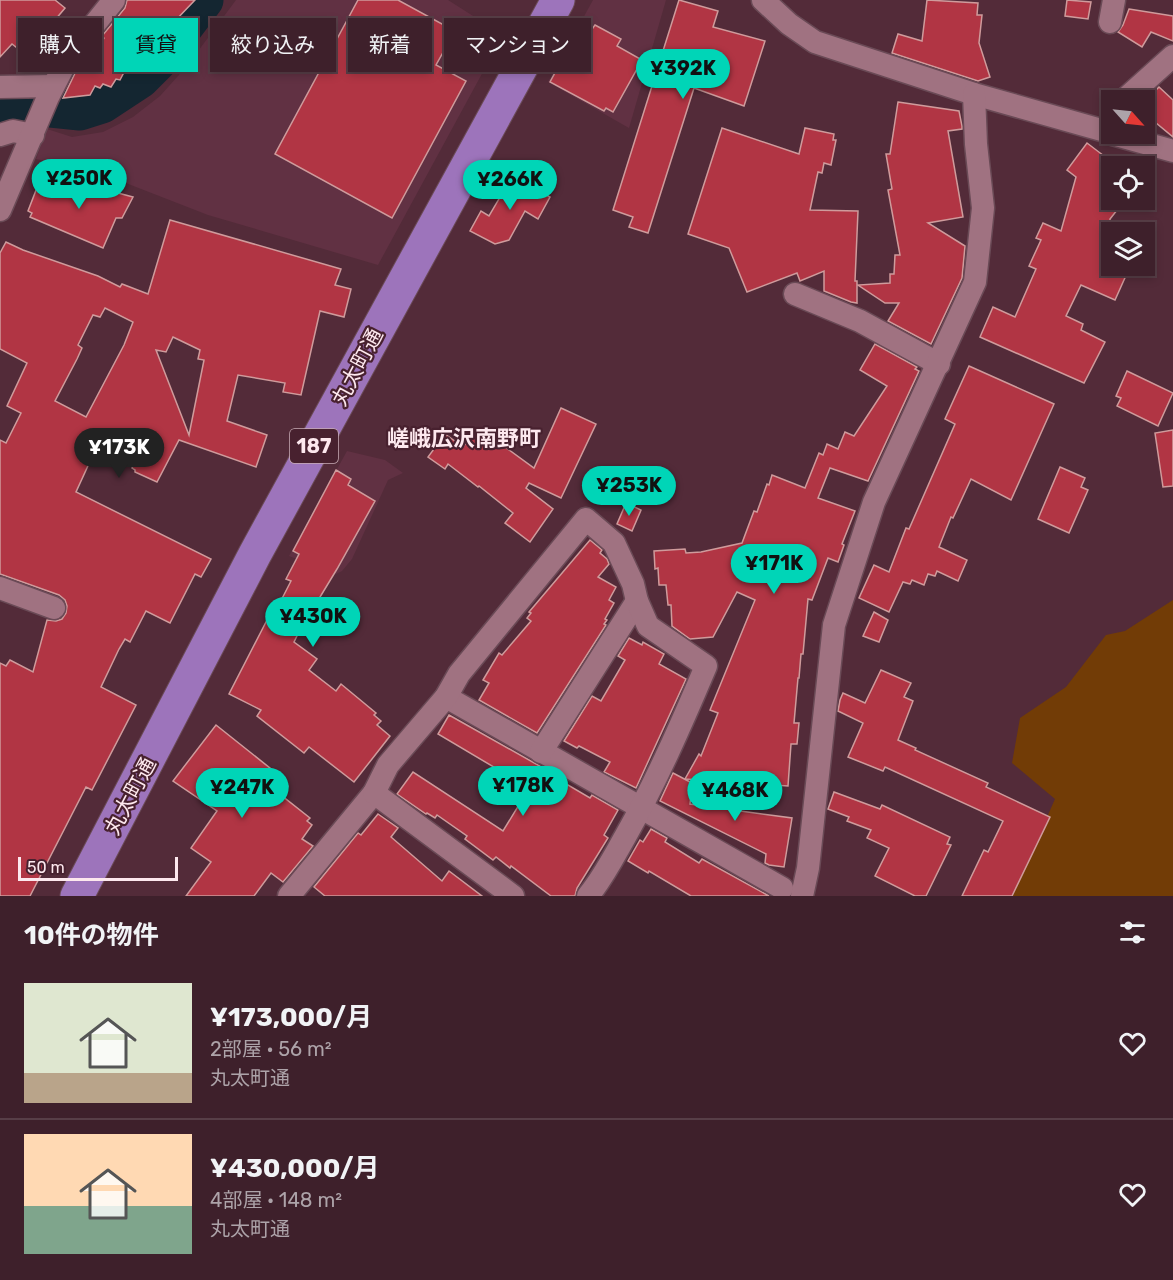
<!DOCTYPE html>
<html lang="ja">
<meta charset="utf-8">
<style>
body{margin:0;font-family:Rubik,"Noto Sans JP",sans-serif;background:#452833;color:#f1f3f6;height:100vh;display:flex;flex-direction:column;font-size:22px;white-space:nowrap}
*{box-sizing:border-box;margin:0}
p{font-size:20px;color:#ada3a9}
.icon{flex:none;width:33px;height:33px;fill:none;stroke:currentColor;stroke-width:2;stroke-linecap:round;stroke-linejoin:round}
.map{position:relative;height:896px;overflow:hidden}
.panel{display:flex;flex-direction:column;background:#3e202b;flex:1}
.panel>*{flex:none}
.hud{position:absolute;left:18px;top:18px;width:600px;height:54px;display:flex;gap:12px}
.needle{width:39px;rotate:117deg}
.controls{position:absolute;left:1101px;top:90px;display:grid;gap:12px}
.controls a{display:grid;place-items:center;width:54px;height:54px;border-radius:0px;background:#3e202b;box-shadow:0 3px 9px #0003,0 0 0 2px #573e47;font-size:30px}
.scale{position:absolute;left:18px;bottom:15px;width:160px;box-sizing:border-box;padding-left:6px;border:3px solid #fde8ee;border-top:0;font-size:16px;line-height:21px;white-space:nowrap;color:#fde8ee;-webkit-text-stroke:4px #48212f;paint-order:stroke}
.price{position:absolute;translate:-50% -51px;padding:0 14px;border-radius:21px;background:#00d5b7;color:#111;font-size:20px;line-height:39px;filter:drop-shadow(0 2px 3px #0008)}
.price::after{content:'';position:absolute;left:50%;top:36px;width:18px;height:14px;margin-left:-9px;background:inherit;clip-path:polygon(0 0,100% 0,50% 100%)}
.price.on{background:#222;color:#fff}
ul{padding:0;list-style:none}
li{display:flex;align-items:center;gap:18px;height:150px;padding:0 24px}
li+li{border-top:2px solid #573e47}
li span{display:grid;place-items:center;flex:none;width:168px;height:120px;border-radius:0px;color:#555}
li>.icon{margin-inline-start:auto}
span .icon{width:72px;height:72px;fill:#fffc;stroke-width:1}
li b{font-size:26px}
h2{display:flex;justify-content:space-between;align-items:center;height:72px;padding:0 24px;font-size:26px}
.pill{padding:0 21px;border-radius:0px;background:#3e202b;box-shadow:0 3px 9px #0003,0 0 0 2px #573e47;font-size:21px;line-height:54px}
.pill.on{background:#00d5b7;color:#111}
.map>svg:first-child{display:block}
.built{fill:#613143}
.green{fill:#723c06}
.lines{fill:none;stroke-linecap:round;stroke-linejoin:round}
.river{stroke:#142631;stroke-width:39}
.building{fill:#b13544;stroke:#cf9b9c;stroke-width:1.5;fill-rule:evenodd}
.minor-casing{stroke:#6a4a56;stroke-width:25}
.primary-casing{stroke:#6a4a56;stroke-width:35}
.minor{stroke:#a07281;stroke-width:22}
.primary{stroke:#9d74bb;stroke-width:33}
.labels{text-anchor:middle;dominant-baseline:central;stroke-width:4.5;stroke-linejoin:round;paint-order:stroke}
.shield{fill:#48212f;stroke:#c7acb5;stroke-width:1.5}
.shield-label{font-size:20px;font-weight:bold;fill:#fde8ee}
.street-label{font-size:21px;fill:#fde8ee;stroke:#48212f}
.neighbourhood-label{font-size:22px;font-weight:bold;fill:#fde8ee;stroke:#48212f}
</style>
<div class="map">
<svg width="1173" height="896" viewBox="0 0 1173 896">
<rect width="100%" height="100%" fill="#532b39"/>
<!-- built -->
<g class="built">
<polygon points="236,0 448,0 503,35 378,265 208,215 77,164 72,167 36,159 47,129 72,137 103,132 133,117 160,96 187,66"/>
<polygon points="593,0 666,0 629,128 548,82"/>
<polygon points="347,451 385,460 403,473 388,480 352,559 342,571 336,574 289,556"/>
</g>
<!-- green -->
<polygon class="green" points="1173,600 1173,896 1012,896 1055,799 1012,763 1020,718 1066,687 1106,635 1125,631"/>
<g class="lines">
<!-- river -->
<polyline class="river" points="0,103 80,111 102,104 140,79 158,61 204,0"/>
</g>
<!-- building -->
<g class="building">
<polygon points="0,0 55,0 65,8 55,20 57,22 35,54 26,46 21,51 12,44 0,57"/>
<polygon points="127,0 195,0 174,22 176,24 158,45 155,43 139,65 131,59 120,80 116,79 111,87 103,84 100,88 95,86 90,95 63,98 80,63 82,61 88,65 104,38 102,36 125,8"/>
<polygon points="358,0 398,0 455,31 436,65 466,81 392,218 275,154"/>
<polygon points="679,0 718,11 713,27 765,41 744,106 694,88 648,233 629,227 633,217 613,210"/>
<polygon points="927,0 978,3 977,15 982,15 979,43 990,77 978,81 892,53 898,34 922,41"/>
<polygon points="1067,0 1091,2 1088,19 1065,16"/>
<polygon points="1129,9 1173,16 1173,41 1151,32 1142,47 1118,32 1123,25"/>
<polygon points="595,25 621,39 617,46 642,60 613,112 606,108 604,111 550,82 580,27 590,32"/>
<polygon points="1159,87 1173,100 1173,137 1144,113 1144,102"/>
<polygon points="898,102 959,111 962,126 962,129 948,131 963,217 928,223 965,246 962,278 931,344 888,321 899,303 885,303 858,285 890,283 890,274 894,274 895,255 900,255 888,190 892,189 886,154 890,154"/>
<polygon points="722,128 799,154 805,128 834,134 833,140 836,140 831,165 824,163 822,173 818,172 810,210 858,211 855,281 857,281 857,303 851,302 824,291 824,271 800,281 797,273 747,292 729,248 688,234"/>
<polygon points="1087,143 1112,162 1112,200 1125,200 1110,219 1112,266 1128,266 1126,271 1128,271 1115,300 1081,285 1066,316 1083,324 1081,330 1105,342 1084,383 980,337 993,307 1015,317 1036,269 1029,266 1041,240 1036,238 1043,223 1061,231 1076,177 1067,170"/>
<polygon points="513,175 550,197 538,219 525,211 509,240 495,244 470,231 481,211 489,216"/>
<polygon points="40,180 65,188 69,180 133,197 122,218 116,218 103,248 30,217 32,213 28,211"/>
<path d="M170 220 341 269 335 285 351 289 344 317 320 311 301 395 283 392 285 383 238 375 227 421 267 435 256 467 179 440 157 482 135 472V470L132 468 134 464 98 444 76 492 211 559 201 577 195 574 170 623 146 611 130 642 125 639 119 649 101 687 136 705 92 790 86 787 30 896H0V663L6 666 10 660 33 672 47 620 56 621 62 619 66 613 67 606 65 600 59 595 0 574V440L6 443 21 413 7 406 27 363 0 349V253L6 242 23 250 98 276 120 287 122 284 148 294ZM105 308 133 322 124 345 86 417 55 401 77 359 82 348 78 345 93 315 100 317ZM173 337 200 350 198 359 204 360 189 435 156 350 166 352Z"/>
<polygon points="875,344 917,367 915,369 919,371 868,481 830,468 818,498 855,511 842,544 844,545 838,562 828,558 812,600 808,599 803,654 801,654 799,678 798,678 794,723 799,723 797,744 791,744 788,786 685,779 699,754 701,756 718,713 710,710 755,600 737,592 713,637 690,639 672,626 671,605 668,605 666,585 659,585 658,568 655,569 654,551 685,549 686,553 701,552 742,543 754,511 757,512 767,484 769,485 772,475 805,488 819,453 823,455 827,444 838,449 845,432 854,436 887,386 860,370"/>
<polygon points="969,366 1054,404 1011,500 971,479 953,518 951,517 939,547 967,560 958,581 937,571 935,576 928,574 924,585 912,580 910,584 903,582 889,612 859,598 874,565 889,572 906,528 909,529 955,424 945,419"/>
<polygon points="1127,371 1173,393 1158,426 1117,406 1121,398 1116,396"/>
<polygon points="561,408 596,424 561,498 529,483 526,488 553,509 530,542 505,523 513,513 479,486 478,487 448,464 445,469 428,457 445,434 463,447 473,434 482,441 487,434 534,468"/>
<polygon points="1173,430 1173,486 1163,487 1155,433"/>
<polygon points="1060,467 1085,478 1081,487 1088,490 1069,533 1038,519"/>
<polygon points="336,470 351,479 348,485 375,501 337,569 314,607 312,606 294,642 317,659 309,670 336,691 341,684 376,713 374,715 381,721 377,725 390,736 354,782 309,747 304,753 257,716 261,710 229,694 267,620 270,622 291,581 286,579 299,554 293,551"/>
<polygon points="626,503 641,510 632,531 617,524"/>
<polygon points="590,540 602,550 600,553 607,559 609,564 598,577 616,587 609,600 614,603 605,619 607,620 604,624 606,625 537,733 479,700 489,683 483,680 499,653 502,655 531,621 527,618 531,613 529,612"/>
<polygon points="874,612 888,620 879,642 863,636"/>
<polygon points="629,638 642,645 643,642 664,654 659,664 686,679 636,788 604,772 610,762 579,746 577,748 564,741 592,696 601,701 625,660 618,656"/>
<polygon points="881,670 911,683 904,697 913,701 898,740 916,748 915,750 988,783 986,787 1050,817 1012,896 962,896 984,850 988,852 1003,821 885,767 883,771 848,757 863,723 838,711 840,700 843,693 865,703"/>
<polygon points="449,715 545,769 544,771 590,798 592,795 618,810 604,835 608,838 577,888 575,896 551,896 511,866 510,868 496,857 493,860 465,839 467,836 437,815 435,818 427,813 426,814 397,794 413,772 503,831 525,795 510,787 514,779 438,734"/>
<polygon points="216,725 285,780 284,782 288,786 281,795 310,818 307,821 312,825 302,839 313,846 283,882 271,873 254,896 186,896 211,862 191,848 217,811 173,781"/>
<polygon points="673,773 692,783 690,804 792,818 784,867 769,865 765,863 766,854 660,801"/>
<polygon points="834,792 880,809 882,805 950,837 947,844 951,845 926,896 915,896 875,876 889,848 867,838 871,830 847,821 849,817 828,809"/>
<polygon points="378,814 398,828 391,837 442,881 449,871 482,896 325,896 314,887 358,833 361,835"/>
<polygon points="651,829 667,838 665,842 699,863 702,859 769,896 691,896 649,871 648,873 628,861 640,840 643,842"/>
</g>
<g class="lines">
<defs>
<g id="minor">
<polyline points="763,0 789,24 815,42 974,94 1112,133"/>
<polyline points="1110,22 1114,0"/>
<polyline points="0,87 53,86"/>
<polyline points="1124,100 1173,56"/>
<polyline points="1112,134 1173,151"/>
<polyline points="0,135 13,131 33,135"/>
<polyline points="0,210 48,97 69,56 114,0"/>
<polyline points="795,294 860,321 939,364"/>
<polyline points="0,588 54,608"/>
<polyline points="446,697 782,888"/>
<polyline points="541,752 637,601"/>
<polyline points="289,896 374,793"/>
<path d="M513 896 374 793 388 765 446 697 459 674 586 519 614 543 633 584 637 601 648 626 706 666C681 725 656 782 625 837 613 858 603 878 588 896"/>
<polyline points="802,896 808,868 834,625 874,502 975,282 983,208 976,144 974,94"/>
</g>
<polyline id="primary" points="77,896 255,554 558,0"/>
</defs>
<!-- minor casing -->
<use href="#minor" class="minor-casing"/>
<!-- primary casing -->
<use href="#primary" class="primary-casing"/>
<!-- minor -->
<use href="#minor" class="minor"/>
<!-- primary -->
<use href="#primary" class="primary"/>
</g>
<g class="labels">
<!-- shield labels -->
<rect class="shield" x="290" y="429" width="48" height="34" rx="4.5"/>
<g class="shield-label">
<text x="314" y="446">187</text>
</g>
<!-- street labels -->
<g class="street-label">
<text transform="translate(357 367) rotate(-62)">丸太町通</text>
<text transform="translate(130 796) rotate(-62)">丸太町通</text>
</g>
<!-- neighbourhood labels -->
<g class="neighbourhood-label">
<text x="464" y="438">嵯峨広沢南野町</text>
</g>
</g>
</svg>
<div class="controls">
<a><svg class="needle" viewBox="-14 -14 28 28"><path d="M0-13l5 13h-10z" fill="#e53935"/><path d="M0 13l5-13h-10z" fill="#ada3a9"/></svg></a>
<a><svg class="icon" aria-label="locate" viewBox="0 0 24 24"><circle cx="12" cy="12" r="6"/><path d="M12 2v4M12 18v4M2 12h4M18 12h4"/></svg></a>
<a><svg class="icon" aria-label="layers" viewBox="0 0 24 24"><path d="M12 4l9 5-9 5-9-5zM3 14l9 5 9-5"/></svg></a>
</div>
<div class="scale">50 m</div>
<b class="price" style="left:683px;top:100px">¥392K</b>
<b class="price" style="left:79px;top:210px">¥250K</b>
<b class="price" style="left:510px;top:211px">¥266K</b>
<b class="price on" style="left:119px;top:479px">¥173K</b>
<b class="price" style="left:629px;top:517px">¥253K</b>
<b class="price" style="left:774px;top:595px">¥171K</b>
<b class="price" style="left:313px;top:648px">¥430K</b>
<b class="price" style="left:523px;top:817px">¥178K</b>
<b class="price" style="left:242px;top:819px">¥247K</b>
<b class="price" style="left:735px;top:822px">¥468K</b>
<div class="hud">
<a class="pill">購入</a>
<a class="pill on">賃貸</a>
<a class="pill">絞り込み</a>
<a class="pill">新着</a>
<a class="pill">マンション</a>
</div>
</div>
<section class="panel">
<h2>10件の物件<svg class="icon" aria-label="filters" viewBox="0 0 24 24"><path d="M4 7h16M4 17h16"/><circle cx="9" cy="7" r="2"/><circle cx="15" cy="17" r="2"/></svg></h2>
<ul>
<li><span style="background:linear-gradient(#dfe7d0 75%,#b9a48a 0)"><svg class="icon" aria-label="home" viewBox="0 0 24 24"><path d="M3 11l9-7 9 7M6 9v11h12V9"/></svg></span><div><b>¥173,000/月</b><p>2部屋 · 56 m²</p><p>丸太町通</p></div><svg class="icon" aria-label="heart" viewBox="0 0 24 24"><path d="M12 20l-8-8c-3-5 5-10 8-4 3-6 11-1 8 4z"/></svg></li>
<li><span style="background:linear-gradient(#ffd9b3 60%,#7fa58c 0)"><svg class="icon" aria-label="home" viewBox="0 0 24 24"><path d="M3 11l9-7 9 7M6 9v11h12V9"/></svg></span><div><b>¥430,000/月</b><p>4部屋 · 148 m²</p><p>丸太町通</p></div><svg class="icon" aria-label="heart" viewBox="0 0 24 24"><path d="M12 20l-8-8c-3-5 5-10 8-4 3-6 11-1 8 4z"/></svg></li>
</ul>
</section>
